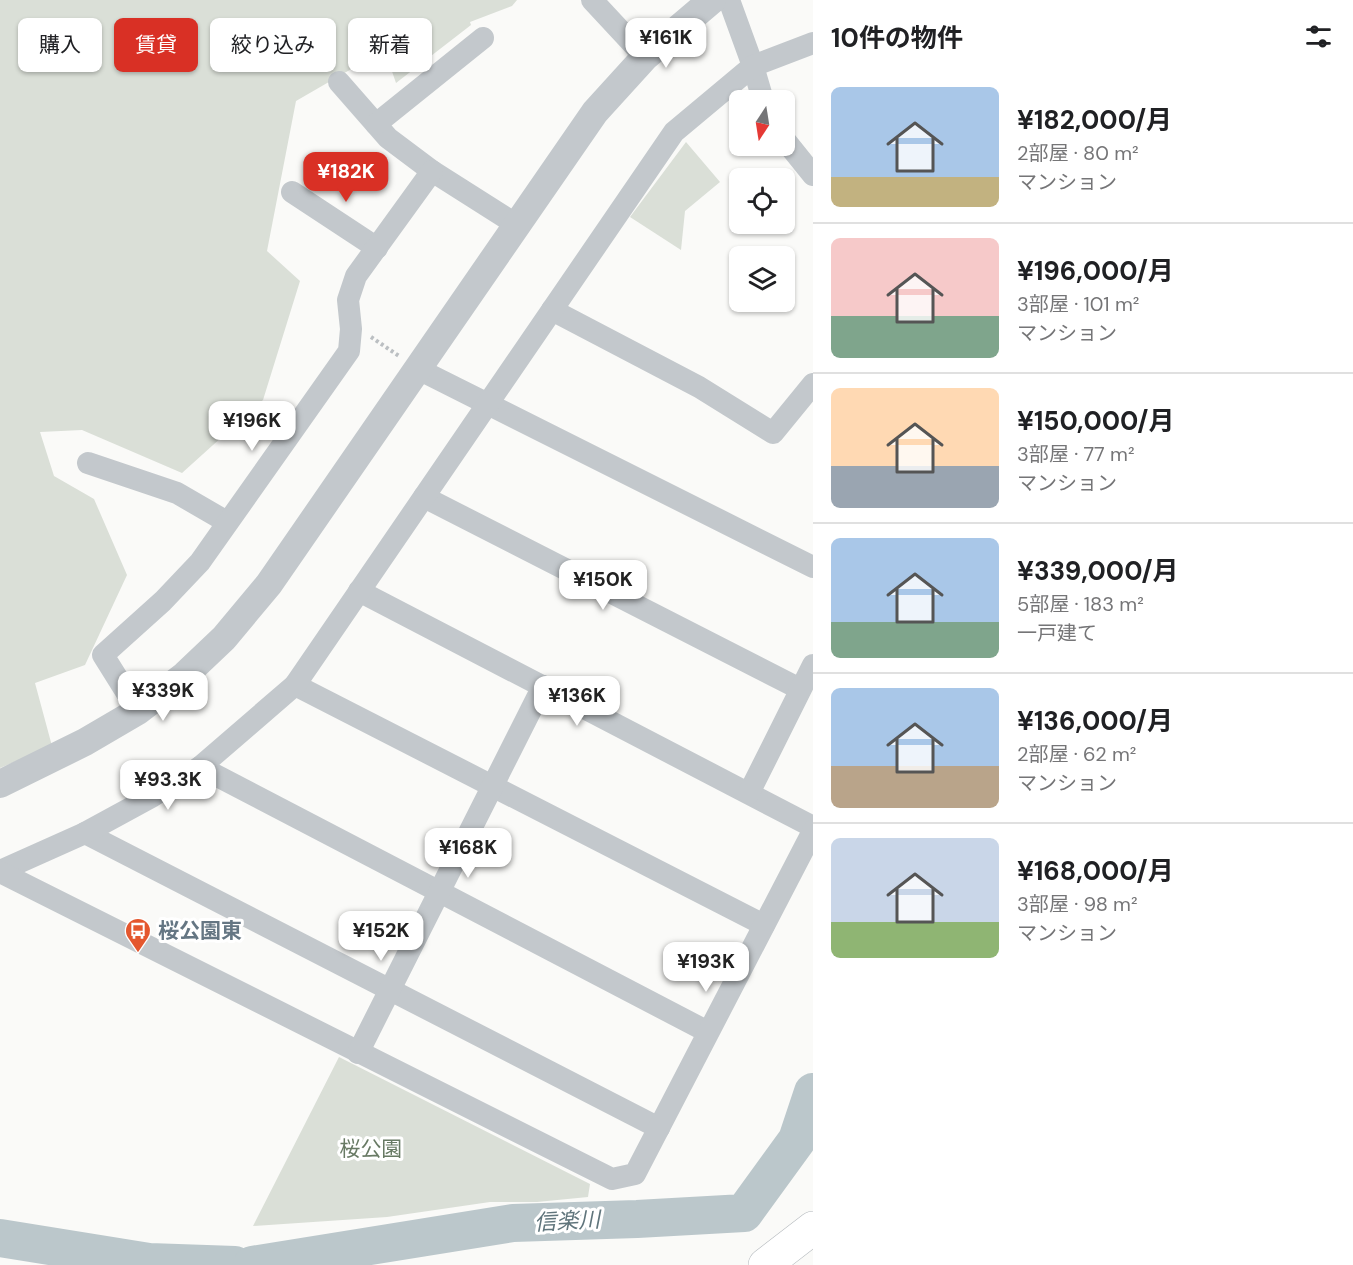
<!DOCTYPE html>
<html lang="ja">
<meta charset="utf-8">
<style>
body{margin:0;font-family:"DM Sans","Noto Sans JP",sans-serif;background:#f6f6f6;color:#202124;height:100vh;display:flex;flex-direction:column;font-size:22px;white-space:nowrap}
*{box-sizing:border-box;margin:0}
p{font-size:20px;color:#757577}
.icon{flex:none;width:33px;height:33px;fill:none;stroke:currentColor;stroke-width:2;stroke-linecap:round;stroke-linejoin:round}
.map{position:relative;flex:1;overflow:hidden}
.drawer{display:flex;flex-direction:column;background:#fff;width:540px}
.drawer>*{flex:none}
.hud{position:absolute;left:18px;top:18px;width:570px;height:54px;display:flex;gap:12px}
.needle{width:39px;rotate:192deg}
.controls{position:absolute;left:729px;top:90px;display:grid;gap:12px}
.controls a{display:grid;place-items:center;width:66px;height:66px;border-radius:9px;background:#fff;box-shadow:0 2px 4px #0004;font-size:30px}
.price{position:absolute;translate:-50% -51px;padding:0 14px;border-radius:12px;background:#fff;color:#222;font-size:20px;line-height:39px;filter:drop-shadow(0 2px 3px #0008)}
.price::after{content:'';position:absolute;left:50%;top:36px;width:18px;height:14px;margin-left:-9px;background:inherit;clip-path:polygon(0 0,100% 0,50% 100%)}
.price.active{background:#d93025;color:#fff}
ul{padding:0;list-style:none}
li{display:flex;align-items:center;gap:18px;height:150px;padding:0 18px}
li+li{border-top:2px solid #e0e0e0}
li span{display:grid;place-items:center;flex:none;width:168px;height:120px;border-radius:9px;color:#555}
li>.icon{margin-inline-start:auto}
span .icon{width:72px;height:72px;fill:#fffc;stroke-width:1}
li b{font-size:26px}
h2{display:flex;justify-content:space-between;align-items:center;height:72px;padding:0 18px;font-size:26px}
.chip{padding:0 21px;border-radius:9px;background:#fff;box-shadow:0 2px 4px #0004;font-size:21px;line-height:54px}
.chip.active{background:#d93025;color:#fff}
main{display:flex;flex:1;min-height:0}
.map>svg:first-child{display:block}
.green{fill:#dadfd7}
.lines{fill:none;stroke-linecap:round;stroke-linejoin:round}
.river{stroke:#bbc7cb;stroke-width:38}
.primary-casing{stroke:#b5babe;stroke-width:34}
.path{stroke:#bbbfc2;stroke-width:4;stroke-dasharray:3 3;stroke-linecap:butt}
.minor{stroke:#c3c8cc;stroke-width:22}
.tertiary{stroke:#c3c8cc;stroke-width:28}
.primary{stroke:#fff;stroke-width:33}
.labels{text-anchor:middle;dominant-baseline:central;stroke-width:6;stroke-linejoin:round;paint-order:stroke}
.poi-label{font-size:21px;font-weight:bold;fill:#657683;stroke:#fff;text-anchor:start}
.park-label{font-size:21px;fill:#687a64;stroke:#fff}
.water-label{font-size:22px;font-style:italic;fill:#60757c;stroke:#fff}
</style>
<main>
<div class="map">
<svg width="813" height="1265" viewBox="0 0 813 1265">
<rect width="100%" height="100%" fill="#fafaf8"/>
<!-- green -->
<g class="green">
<polygon points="0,0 517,0 512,6 470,22 471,25 396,83 386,54 360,64 296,101 267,251 300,281 263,400 182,473 82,430 40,432 54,476 94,499 127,575 85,665 35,683 52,746 0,768"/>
<polygon points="686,142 720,182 685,211 681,250 630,217"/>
<polygon points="339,1057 590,1184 588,1197 537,1202 490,1202 387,1217 253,1226"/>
</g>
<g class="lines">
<!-- river -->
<g class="river">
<polyline points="0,1238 149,1262 235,1265"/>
<polyline points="252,1265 513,1223 637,1219 744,1213 797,1140 813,1092"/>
</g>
<defs>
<polyline id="primary" points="765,1265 813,1228"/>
</defs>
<!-- primary casing -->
<use href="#primary" class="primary-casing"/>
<!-- path -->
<polyline class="path" points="371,337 399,356"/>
<!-- minor -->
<g class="minor">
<polyline points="592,0 645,57"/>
<polyline points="729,0 753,66 763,100"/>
<polyline points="339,82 388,138 432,171 517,225"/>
<polyline points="376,124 483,38"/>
<polyline points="784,139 813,175"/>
<polyline points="292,192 377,248"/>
<polyline points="552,310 699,387 773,433 813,384"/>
<polyline points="418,369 813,567"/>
<polyline points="88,463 177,493 227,522"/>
<polyline points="424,497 800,689"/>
<polyline points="359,591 813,827"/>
<polyline points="295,685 764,925"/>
<polyline points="138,711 103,655 163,601 200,562 349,351 351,329 348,300 356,276 432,171"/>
<polyline points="200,767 708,1032"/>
<polyline points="749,793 813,665"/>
<polyline points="85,833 659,1128"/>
<polyline points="0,871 85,833 153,796 200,767 295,685 674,132 753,66 813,43"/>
<polyline points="0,872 612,1179 635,1174 813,831"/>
<polyline points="358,1053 543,686"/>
</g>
<!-- tertiary -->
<polyline class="tertiary" points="0,784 85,742 138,711 185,675 224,638 269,584 595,112 645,57 712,0"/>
<!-- primary -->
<use href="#primary" class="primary"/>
</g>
<!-- icons -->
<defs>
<symbol id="bus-pin" viewBox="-11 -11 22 30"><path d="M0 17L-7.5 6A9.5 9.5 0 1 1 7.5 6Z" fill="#e4572e" stroke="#fff"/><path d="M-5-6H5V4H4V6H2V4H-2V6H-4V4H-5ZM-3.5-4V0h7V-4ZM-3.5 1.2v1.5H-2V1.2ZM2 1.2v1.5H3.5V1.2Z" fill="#fff"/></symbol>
</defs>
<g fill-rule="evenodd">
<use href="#bus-pin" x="123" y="916" width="30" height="40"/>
</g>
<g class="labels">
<!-- poi labels -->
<g class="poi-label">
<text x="158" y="931">桜公園東</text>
</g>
<!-- park labels -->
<g class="park-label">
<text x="371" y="1149">桜公園</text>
</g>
<!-- water labels -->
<g class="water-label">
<text transform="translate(567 1221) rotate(-3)">信楽川</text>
</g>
</g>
</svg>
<div class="controls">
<a><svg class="needle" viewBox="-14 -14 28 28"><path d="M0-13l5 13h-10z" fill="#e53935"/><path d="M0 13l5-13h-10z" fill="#757577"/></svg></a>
<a><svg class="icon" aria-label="locate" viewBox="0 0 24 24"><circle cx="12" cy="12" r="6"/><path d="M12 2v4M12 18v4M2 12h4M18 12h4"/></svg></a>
<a><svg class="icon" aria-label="layers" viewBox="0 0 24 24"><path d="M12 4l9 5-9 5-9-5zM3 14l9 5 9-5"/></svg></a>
</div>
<b class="price" style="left:666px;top:69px">¥161K</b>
<b class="price active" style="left:346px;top:203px">¥182K</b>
<b class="price" style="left:252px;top:452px">¥196K</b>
<b class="price" style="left:603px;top:611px">¥150K</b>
<b class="price" style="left:163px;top:722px">¥339K</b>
<b class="price" style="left:577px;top:727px">¥136K</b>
<b class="price" style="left:168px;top:811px">¥93.3K</b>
<b class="price" style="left:468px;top:879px">¥168K</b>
<b class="price" style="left:381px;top:962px">¥152K</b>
<b class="price" style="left:706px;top:993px">¥193K</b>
<div class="hud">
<a class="chip">購入</a>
<a class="chip active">賃貸</a>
<a class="chip">絞り込み</a>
<a class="chip">新着</a>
</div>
</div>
<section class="drawer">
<h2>10件の物件<svg class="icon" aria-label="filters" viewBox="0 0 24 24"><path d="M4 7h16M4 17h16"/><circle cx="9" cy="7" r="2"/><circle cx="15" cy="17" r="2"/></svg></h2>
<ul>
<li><span style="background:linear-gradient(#a9c7e8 75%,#c2b280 0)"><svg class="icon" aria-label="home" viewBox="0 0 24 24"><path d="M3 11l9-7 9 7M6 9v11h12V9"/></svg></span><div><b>¥182,000/月</b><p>2部屋 · 80 m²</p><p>マンション</p></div></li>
<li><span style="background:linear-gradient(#f6c9c9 65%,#7fa58c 0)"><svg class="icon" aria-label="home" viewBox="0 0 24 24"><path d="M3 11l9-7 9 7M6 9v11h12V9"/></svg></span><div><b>¥196,000/月</b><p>3部屋 · 101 m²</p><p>マンション</p></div></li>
<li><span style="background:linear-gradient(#ffd9b3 65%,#9aa5b1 0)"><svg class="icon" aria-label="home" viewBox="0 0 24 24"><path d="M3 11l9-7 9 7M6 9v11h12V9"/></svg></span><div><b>¥150,000/月</b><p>3部屋 · 77 m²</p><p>マンション</p></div></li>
<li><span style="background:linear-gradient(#a9c7e8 70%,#7fa58c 0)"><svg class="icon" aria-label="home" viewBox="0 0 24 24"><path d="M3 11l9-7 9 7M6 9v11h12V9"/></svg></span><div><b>¥339,000/月</b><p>5部屋 · 183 m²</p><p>一戸建て</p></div></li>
<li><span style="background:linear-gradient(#a9c7e8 65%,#b9a48a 0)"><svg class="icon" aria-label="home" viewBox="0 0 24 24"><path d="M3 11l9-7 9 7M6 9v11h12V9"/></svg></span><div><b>¥136,000/月</b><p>2部屋 · 62 m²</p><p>マンション</p></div></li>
<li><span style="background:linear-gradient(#c9d6e8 70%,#8fb573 0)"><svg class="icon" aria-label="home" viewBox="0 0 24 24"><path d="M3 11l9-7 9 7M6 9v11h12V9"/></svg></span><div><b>¥168,000/月</b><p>3部屋 · 98 m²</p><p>マンション</p></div></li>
</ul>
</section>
</main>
